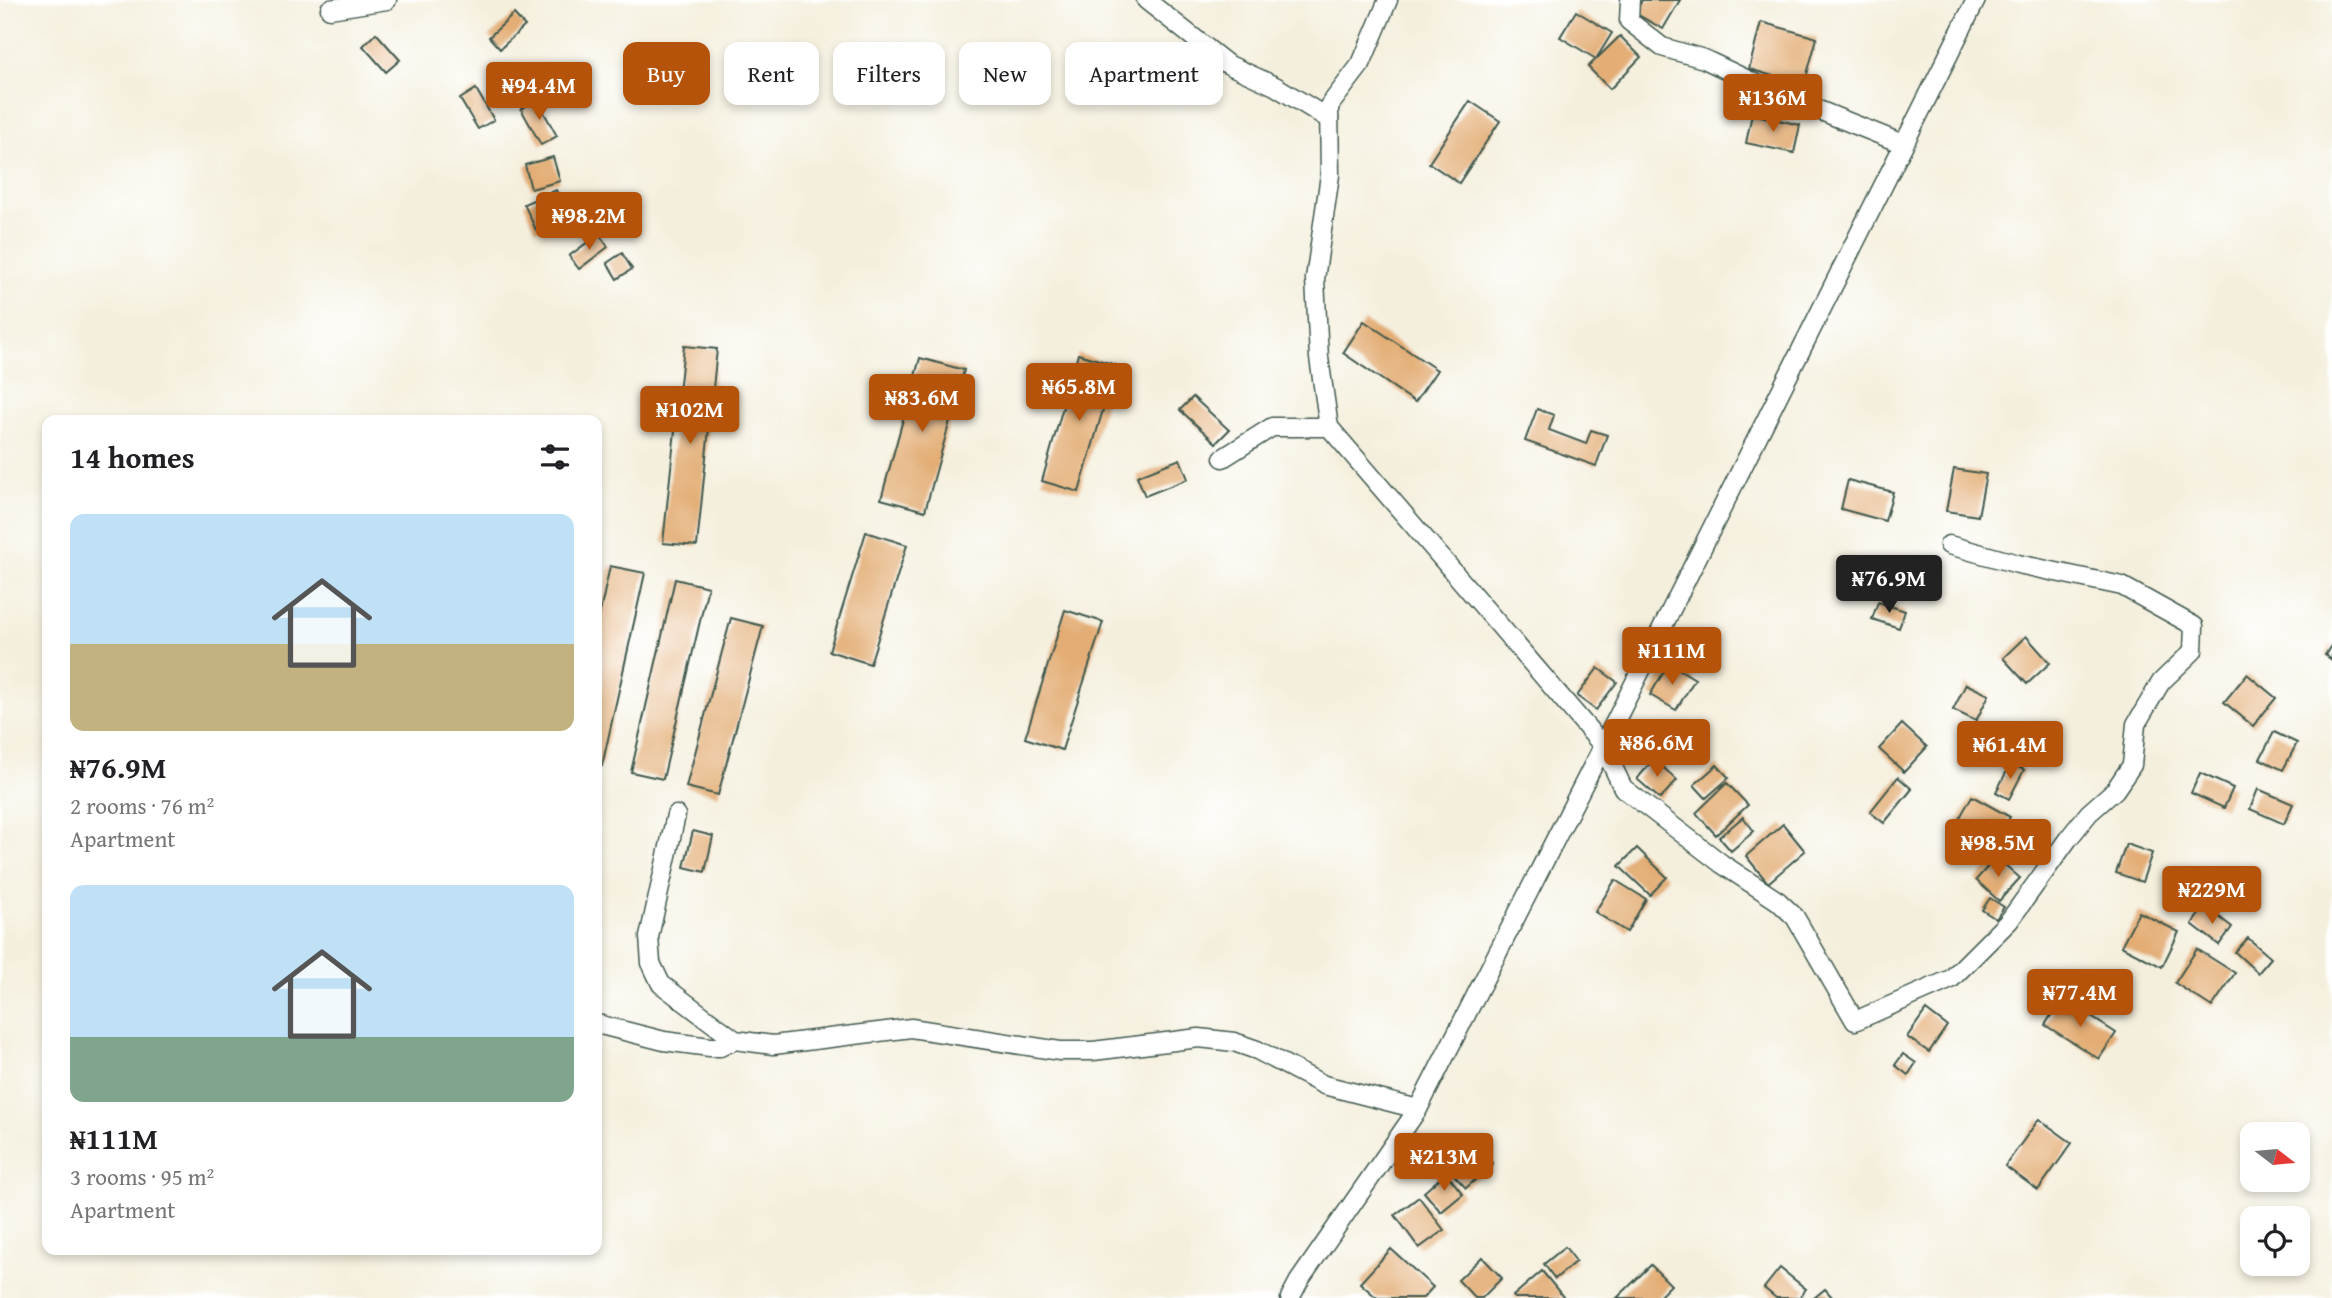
<!DOCTYPE html>
<meta charset="utf-8">
<style>
body{margin:0;font-family:"Gentium Book Plus",serif;background:#f6f6f6;color:#202124;height:100vh;display:flex;flex-direction:column;font-size:26px;white-space:nowrap}
*{box-sizing:border-box;margin:0}
p{font-size:23px;color:#757577}
.icon{flex:none;width:38px;height:38px;fill:none;stroke:currentColor;stroke-width:2;stroke-linecap:round;stroke-linejoin:round}
.map{position:relative;flex:1;overflow:hidden}
.drawer{position:absolute;left:42px;top:415px;width:560px;height:840px;display:flex;flex-direction:column;background:#fff;border-radius:14px;box-shadow:0 4px 10px #0003}
.drawer>*{flex:none}
.banner{position:absolute;left:623px;top:42px;width:665px;height:63px;display:flex;gap:14px}
.needle{width:46px;rotate:106deg}
.fabs{position:absolute;left:2240px;top:1122px;display:grid;gap:14px}
.fabs a{display:grid;place-items:center;width:70px;height:70px;border-radius:14px;background:#fff;box-shadow:0 4px 10px #0003;font-size:35px}
.price{position:absolute;translate:-50% -60px;padding:0 16px;border-radius:7px;background:#b45309;color:#fff;font-size:23px;line-height:46px;filter:drop-shadow(0 2px 4px #0008)}
.price::after{content:'';position:absolute;left:50%;top:42px;width:21px;height:16px;margin-left:-10px;background:inherit;clip-path:polygon(0 0,100% 0,50% 100%)}
.price.on{background:#222;color:#fff}
ul{padding:0;list-style:none}
li{display:grid;align-content:center;gap:14px;height:371px;padding:0 28px}
li span{display:grid;place-items:center;height:217px;border-radius:14px;color:#555}
li>.icon{margin-inline-start:auto}
span .icon{width:126px;height:126px;fill:#fffc;stroke-width:1}
li b{font-size:30px}
h2{display:flex;justify-content:space-between;align-items:center;height:84px;padding:0 28px;font-size:30px}
.chip{padding:0 24px;border-radius:14px;background:#fff;box-shadow:0 4px 10px #0003;font-size:24px;line-height:63px}
.chip.on{background:#b45309;color:#fff}
.map>svg:first-child{display:block}
.building{fill:#e3ad75}
.lines{fill:none;stroke-linecap:round;stroke-linejoin:round}
.street-casing{stroke:#3f584d;stroke-width:21}
.street{stroke:#fff;stroke-width:18}
</style>
<div class="map">
<svg width="2332" height="1298" viewBox="0 0 2332 1298">
<rect width="100%" height="100%" fill="#fff"/>
<filter id="ink" filterUnits="userSpaceOnUse"><feTurbulence type="fractalNoise" baseFrequency=".0143" numOctaves="2"/><feDisplacementMap in="SourceGraphic" scale="14" xChannelSelector="R" yChannelSelector="G"/><feConvolveMatrix kernelMatrix="1 2 1 2 8 2 1 2 1" color-interpolation-filters="sRGB"/></filter>
<filter id="wash" filterUnits="userSpaceOnUse"><feTurbulence type="fractalNoise" baseFrequency=".00686" numOctaves="4" result="noise"/><feDisplacementMap in="SourceGraphic" scale="28" xChannelSelector="R" yChannelSelector="G"/><feGaussianBlur stdDeviation="1.57" result="paint"/><feColorMatrix in="noise" values="0 0 0 0 0 0 0 0 0 0 0 0 0 0 0 0 0 1.4 0 .05"/><feComposite in="paint" operator="in"/></filter>
<g filter="url(#wash)">
<rect width="100%" height="100%" fill="#f4efdd"/>
<g id="blocks">
<!-- building -->
<g class="building">
<polygon points="1642,0 1680,0 1663,29 1635,13"/>
<polygon points="1576,11 1612,33 1596,59 1560,37"/>
<polygon points="514,14 525,26 500,49 489,37"/>
<polygon points="1761,22 1817,38 1804,85 1749,69"/>
<polygon points="376,33 400,60 386,72 363,46"/>
<polygon points="1620,36 1641,57 1610,89 1588,67"/>
<polygon points="476,89 494,120 478,129 460,99"/>
<polygon points="537,100 557,136 541,145 521,109"/>
<polygon points="1470,101 1500,121 1459,183 1429,163"/>
<polygon points="1752,114 1800,125 1794,153 1746,143"/>
<polygon points="553,157 560,181 531,189 525,165"/>
<polygon points="556,190 568,216 536,230 524,204"/>
<polygon points="599,234 608,247 579,269 569,256"/>
<polygon points="622,253 632,269 617,279 607,263"/>
<polygon points="1364,321 1437,370 1415,402 1343,353"/>
<polygon points="684,346 717,349 697,546 663,543"/>
<polygon points="1078,354 1116,365 1079,492 1042,481"/>
<polygon points="920,358 964,370 925,511 881,499"/>
<polygon points="1193,397 1229,430 1216,443 1180,410"/>
<polygon points="1537,409 1554,415 1549,430 1586,444 1591,430 1607,435 1596,466 1525,441"/>
<polygon points="1180,459 1188,479 1145,496 1137,476"/>
<polygon points="1954,469 1986,474 1978,516 1946,511"/>
<polygon points="1848,480 1893,492 1885,521 1841,509"/>
<polygon points="866,532 907,545 870,664 829,651"/>
<polygon points="610,566 645,573 602,766 597,765 597,626"/>
<polygon points="675,579 708,587 663,779 631,772"/>
<polygon points="1878,602 1905,611 1899,628 1872,619"/>
<polygon points="1065,610 1103,622 1062,750 1025,738"/>
<polygon points="731,618 763,626 718,795 686,787"/>
<polygon points="2026,636 2050,663 2027,684 2003,658"/>
<polygon points="2332,644 2332,660 2325,655"/>
<polygon points="1669,663 1695,679 1676,710 1650,695"/>
<polygon points="1598,668 1617,682 1596,710 1577,696"/>
<polygon points="2247,674 2276,698 2253,726 2224,702"/>
<polygon points="1966,684 1989,695 1976,721 1953,710"/>
<polygon points="1902,724 1927,747 1904,772 1879,749"/>
<polygon points="2274,732 2297,743 2283,770 2260,759"/>
<polygon points="1654,759 1677,780 1660,799 1637,779"/>
<polygon points="2011,763 2024,770 2009,799 1996,792"/>
<polygon points="1717,765 1729,778 1706,798 1694,785"/>
<polygon points="2200,773 2233,788 2224,808 2191,793"/>
<polygon points="1898,777 1912,789 1884,823 1870,812"/>
<polygon points="1727,783 1748,805 1716,835 1696,813"/>
<polygon points="2258,789 2293,804 2284,824 2250,809"/>
<polygon points="1972,796 2010,817 1993,847 1955,826"/>
<polygon points="1743,817 1754,831 1731,851 1719,837"/>
<polygon points="1783,824 1805,851 1768,883 1746,856"/>
<polygon points="693,831 713,836 705,872 684,867"/>
<polygon points="2126,844 2152,853 2142,882 2116,873"/>
<polygon points="1637,848 1667,877 1650,895 1619,866"/>
<polygon points="1996,857 2020,878 1999,901 1976,880"/>
<polygon points="1615,880 1646,899 1627,932 1595,912"/>
<polygon points="1990,898 2004,907 1996,919 1982,910"/>
<polygon points="2205,906 2232,927 2219,945 2192,924"/>
<polygon points="2139,912 2179,932 2162,967 2121,946"/>
<polygon points="2248,938 2271,958 2258,973 2235,952"/>
<polygon points="2197,949 2235,973 2212,1007 2175,983"/>
<polygon points="2062,998 2116,1033 2099,1059 2045,1025"/>
<polygon points="1926,1010 1947,1026 1929,1052 1907,1037"/>
<polygon points="1903,1054 1916,1063 1908,1075 1895,1065"/>
<polygon points="2039,1119 2072,1143 2038,1190 2005,1166"/>
<polygon points="1477,1146 1493,1164 1466,1188 1450,1171"/>
<polygon points="1446,1173 1463,1194 1441,1212 1424,1192"/>
<polygon points="1419,1197 1444,1230 1419,1248 1395,1215"/>
<polygon points="1565,1247 1576,1261 1555,1279 1544,1264"/>
<polygon points="1391,1249 1433,1287 1423,1298 1377,1298 1360,1283"/>
<polygon points="1482,1257 1502,1278 1482,1298 1475,1298 1458,1280"/>
<polygon points="1651,1265 1671,1285 1658,1298 1617,1298"/>
<polygon points="1780,1268 1806,1289 1799,1298 1776,1298 1764,1288"/>
<polygon points="1542,1271 1564,1298 1515,1298 1513,1296"/>
<polygon points="1825,1289 1833,1298 1814,1298"/>
</g>
</g>
</g>
<g filter="url(#ink)">
<use href="#blocks" fill-opacity="0" stroke="#3f584d" stroke-width="2"/>
<g class="lines">
<defs>
<g id="street">
<polyline points="1146,0 1227,64 1275,86 1329,119"/>
<polyline points="1630,0 1629,21 1662,47 1704,59 1769,90 1903,144"/>
<polyline points="330,9 387,0"/>
<polyline points="1329,427 1319,358 1315,279 1330,175 1329,106 1361,64 1388,0"/>
<polyline points="1223,458 1272,427 1329,427 1603,746 1623,788 1722,864 1778,901 1795,917 1855,1021 1951,979 2009,921 2068,839 2089,813 2115,790 2132,765 2136,724 2161,682 2193,651 2194,626 2122,586 2018,564 1949,545"/>
<polyline points="676,815 649,937 651,963 661,984 735,1040 773,1045 911,1028 1060,1051 1093,1051 1199,1038 1234,1042 1257,1050 1324,1085 1418,1109"/>
<polyline points="597,1024 664,1041 710,1047 720,1047 735,1040"/>
<polyline points="1290,1298 1299,1281 1418,1109 1603,746 1976,0"/>
</g>
</defs>
<!-- street casing -->
<use href="#street" class="street-casing"/>
<!-- street -->
<use href="#street" class="street"/>
</g>
</g>
</svg>
<div class="fabs">
<a><svg class="needle" viewBox="-14 -14 28 28"><path d="M0-13l5 13h-10z" fill="#e53935"/><path d="M0 13l5-13h-10z" fill="#757577"/></svg></a>
<a><svg class="icon" aria-label="locate" viewBox="0 0 24 24"><circle cx="12" cy="12" r="6"/><path d="M12 2v4M12 18v4M2 12h4M18 12h4"/></svg></a>
</div>
<b class="price" style="left:539px;top:122px">₦94.4M</b>
<b class="price" style="left:1773px;top:134px">₦136M</b>
<b class="price" style="left:589px;top:252px">₦98.2M</b>
<b class="price" style="left:1079px;top:423px">₦65.8M</b>
<b class="price" style="left:922px;top:434px">₦83.6M</b>
<b class="price" style="left:690px;top:446px">₦102M</b>
<b class="price on" style="left:1889px;top:615px">₦76.9M</b>
<b class="price" style="left:1672px;top:687px">₦111M</b>
<b class="price" style="left:1657px;top:779px">₦86.6M</b>
<b class="price" style="left:2010px;top:781px">₦61.4M</b>
<b class="price" style="left:1998px;top:879px">₦98.5M</b>
<b class="price" style="left:2212px;top:926px">₦229M</b>
<b class="price" style="left:2080px;top:1029px">₦77.4M</b>
<b class="price" style="left:1444px;top:1193px">₦213M</b>
<div class="banner">
<a class="chip on">Buy</a>
<a class="chip">Rent</a>
<a class="chip">Filters</a>
<a class="chip">New</a>
<a class="chip">Apartment</a>
</div>
<section class="drawer">
<h2>14 homes<svg class="icon" aria-label="filters" viewBox="0 0 24 24"><path d="M4 7h16M4 17h16"/><circle cx="9" cy="7" r="2"/><circle cx="15" cy="17" r="2"/></svg></h2>
<ul>
<li><span style="background:linear-gradient(#bfe0f5 60%,#c2b280 0)"><svg class="icon" aria-label="home" viewBox="0 0 24 24"><path d="M3 11l9-7 9 7M6 9v11h12V9"/></svg></span><div><b>₦76.9M</b><p>2 rooms · 76 m²</p><p>Apartment</p></div></li>
<li><span style="background:linear-gradient(#bfe0f5 70%,#7fa58c 0)"><svg class="icon" aria-label="home" viewBox="0 0 24 24"><path d="M3 11l9-7 9 7M6 9v11h12V9"/></svg></span><div><b>₦111M</b><p>3 rooms · 95 m²</p><p>Apartment</p></div></li>
</ul>
</section>
</div>
